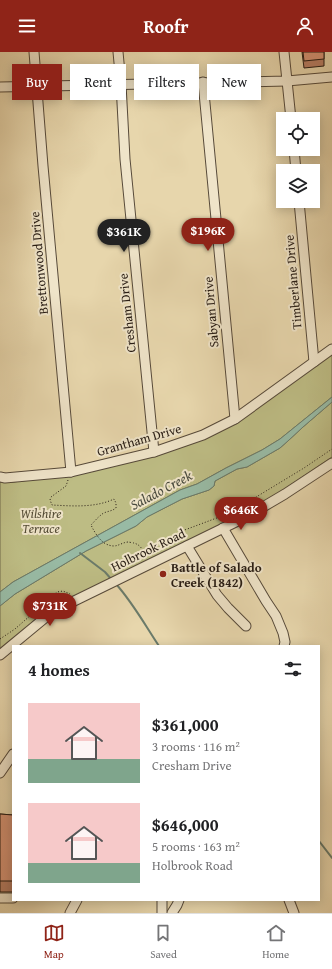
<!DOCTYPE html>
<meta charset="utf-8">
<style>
body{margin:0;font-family:"Gentium Book Plus",serif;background:#f6f6f6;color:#202124;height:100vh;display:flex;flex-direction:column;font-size:15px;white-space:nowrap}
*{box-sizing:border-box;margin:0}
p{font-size:13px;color:#757577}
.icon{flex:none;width:22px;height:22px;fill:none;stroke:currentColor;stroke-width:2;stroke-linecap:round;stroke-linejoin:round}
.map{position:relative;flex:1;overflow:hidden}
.side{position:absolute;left:12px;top:593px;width:308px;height:256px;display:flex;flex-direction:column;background:#fff;border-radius:0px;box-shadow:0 2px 10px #0003}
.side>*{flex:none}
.top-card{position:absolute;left:12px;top:12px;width:308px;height:36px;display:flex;gap:8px}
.tools{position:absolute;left:276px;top:60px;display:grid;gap:8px}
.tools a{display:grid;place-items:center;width:44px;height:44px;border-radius:0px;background:#fff;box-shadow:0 2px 10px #0003;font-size:20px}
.price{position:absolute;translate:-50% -34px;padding:0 9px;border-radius:14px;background:#8f2418;color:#fff;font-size:13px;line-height:26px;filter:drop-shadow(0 1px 2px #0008)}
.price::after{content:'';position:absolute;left:50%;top:24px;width:12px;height:9px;margin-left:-6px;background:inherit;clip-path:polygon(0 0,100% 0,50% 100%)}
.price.selected{background:#222;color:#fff}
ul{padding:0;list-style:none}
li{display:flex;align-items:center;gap:12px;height:100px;padding:0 16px}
li span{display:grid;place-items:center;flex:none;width:112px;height:80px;border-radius:0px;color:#555}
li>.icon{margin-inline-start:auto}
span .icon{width:48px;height:48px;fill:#fffc;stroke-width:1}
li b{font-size:17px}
h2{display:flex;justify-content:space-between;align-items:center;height:48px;padding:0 16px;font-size:17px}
.pill{padding:0 14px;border-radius:0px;background:#fff;box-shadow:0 2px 10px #0003;font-size:14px;line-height:36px}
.pill.selected{background:#8f2418;color:#fff}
header{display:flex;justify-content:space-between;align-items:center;height:52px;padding:0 16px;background:#8f2418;color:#fff;font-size:18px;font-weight:700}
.menu{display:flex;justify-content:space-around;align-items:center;height:56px;border-top:1px solid #e0e0e0;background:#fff;font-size:11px;color:#757577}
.menu a{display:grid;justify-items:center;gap:2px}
.menu .selected{color:#8f2418}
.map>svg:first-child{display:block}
.green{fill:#bdbc84;stroke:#726c4c}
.water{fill:#98baa4;stroke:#6b7b6a}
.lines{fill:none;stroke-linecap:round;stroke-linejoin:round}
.stream{stroke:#6b7b6a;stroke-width:2}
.minor-casing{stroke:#574a3a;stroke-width:11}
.path{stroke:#271c14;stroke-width:1;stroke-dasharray:1 2;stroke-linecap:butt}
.minor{stroke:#efe4c9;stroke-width:9}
.wall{fill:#b87f65;stroke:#271c14}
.building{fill:#d69476;stroke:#271c14}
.poi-dot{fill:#8f2418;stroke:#efe4c9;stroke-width:1.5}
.labels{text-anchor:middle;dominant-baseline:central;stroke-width:4;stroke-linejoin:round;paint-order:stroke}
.street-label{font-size:13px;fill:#271c14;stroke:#efe4c9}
.park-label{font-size:13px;font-style:italic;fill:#544c36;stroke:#efe4c9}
.poi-label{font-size:13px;font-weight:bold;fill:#271c14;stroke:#efe4c9;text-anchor:start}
.water-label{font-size:14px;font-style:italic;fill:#494b3f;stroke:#efe4c9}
</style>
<header><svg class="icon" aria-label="menu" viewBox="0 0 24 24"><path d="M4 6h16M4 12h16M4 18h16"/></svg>Roofr<svg class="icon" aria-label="person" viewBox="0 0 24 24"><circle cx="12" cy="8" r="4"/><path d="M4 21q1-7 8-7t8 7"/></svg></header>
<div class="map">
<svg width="332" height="861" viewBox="0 0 332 861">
<rect width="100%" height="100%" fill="#e7d6ac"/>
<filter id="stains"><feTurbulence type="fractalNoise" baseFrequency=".005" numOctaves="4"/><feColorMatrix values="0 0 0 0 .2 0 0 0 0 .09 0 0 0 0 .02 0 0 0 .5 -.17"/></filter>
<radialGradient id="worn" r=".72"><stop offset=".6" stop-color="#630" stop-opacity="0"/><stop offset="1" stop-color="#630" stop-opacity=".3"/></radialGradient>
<!-- green -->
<g class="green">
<polygon points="332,302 332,345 280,387 262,398 226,416 197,432 180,438 13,530 0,540 0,430 13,430 39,427 75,422 197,389 215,382 231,374 248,363"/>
<polygon points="332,350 332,405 280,440 251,457 179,494 69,547 0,598 0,554 1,553 15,542 86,499 136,474 147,465 182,447 209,438 214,434 215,429 237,417 247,415 280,396 289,388 303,375"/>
</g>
<!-- water -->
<polygon class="water" points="332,345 332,350 303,375 289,388 280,396 247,415 237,417 215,429 214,434 209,438 182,447 147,465 136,474 86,499 15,542 0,554 0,540 13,530 180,438 197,432 226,416 262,398 280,387"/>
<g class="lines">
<!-- stream -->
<g class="stream">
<polyline points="80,501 105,520 112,528"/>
<path d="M116 532C133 551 145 573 159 594"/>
<polyline points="319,789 332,806"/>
</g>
<defs>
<g id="minor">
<polyline points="34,0 43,114 71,420"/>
<polyline points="118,0 121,32 125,107 154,400"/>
<polyline points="284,0 291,67"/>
<polyline points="203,30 235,367"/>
<polyline points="0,35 287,29 332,25"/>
<polyline points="294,97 296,119"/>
<polyline points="299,149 314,310"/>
<polyline points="0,425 5,426 71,420 154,400 203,383 235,367 332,297"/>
<polyline points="223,476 266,549 276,564 283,581 285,590 284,594"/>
<polyline points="187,494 217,543 228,556 246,574"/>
<polyline points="0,603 46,565 64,554 246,465 285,442 332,411"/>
<polyline points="0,721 13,702"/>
<polyline points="0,846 13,846"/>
<polyline points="289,848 294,861"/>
<polyline points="70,861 77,848"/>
<polyline points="162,861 162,848"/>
<polyline points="172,861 177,853 179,848"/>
</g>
</defs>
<!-- minor casing -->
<use href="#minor" class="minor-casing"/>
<!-- path -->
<g class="path">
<path d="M68 428 66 434 51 445 50 448 52 453C72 454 95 456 114 447L116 451V456C111 460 105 459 101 463 97 466 94 470 91 473L92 475C95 481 100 489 106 492 117 497 119 491 128 490 129 490 133 491 134 491 140 493 142 496 144 502"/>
<polyline points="138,509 140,506 144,502 182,479 222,464 238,456 304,416 332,397"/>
<polyline points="0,587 15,577 57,540 63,539 70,542"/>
</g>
<!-- minor -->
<use href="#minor" class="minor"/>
</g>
<!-- wall -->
<g class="wall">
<polygon points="302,0 324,0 324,14 304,16"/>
<polygon points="0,762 13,763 13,840 0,840"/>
</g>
<!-- building -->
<g class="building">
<polygon points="303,0 324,0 324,7 304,9"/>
<polygon points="0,762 13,763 13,829 0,829"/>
</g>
<!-- markers -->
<circle class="poi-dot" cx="163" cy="522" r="4"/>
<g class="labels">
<!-- street labels -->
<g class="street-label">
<text transform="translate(39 211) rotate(-95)">Brettonwood Drive</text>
<text transform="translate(293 230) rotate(-95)">Timberlane Drive</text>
<text transform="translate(211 260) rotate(-95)">Sabyan Drive</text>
<text transform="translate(127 261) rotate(-96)">Cresham Drive</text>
<text transform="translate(139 388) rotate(-16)">Grantham Drive</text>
<text transform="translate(148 498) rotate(-26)">Holbrook Road</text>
</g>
<!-- park labels -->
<g class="park-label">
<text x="41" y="461">Wilshire<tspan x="41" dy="15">Terrace</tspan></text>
</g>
<!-- poi labels -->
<g class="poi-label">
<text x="171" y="515">Battle of Salado<tspan x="171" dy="15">Creek (1842)</tspan></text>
</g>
<!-- water labels -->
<g class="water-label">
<text transform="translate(161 438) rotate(-28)">Salado Creek</text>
</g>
</g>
<rect width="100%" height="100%" filter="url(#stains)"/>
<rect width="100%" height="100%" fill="url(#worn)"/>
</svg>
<div class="tools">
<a><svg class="icon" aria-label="locate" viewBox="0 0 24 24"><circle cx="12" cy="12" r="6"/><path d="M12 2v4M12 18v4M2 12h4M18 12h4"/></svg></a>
<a><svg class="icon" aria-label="layers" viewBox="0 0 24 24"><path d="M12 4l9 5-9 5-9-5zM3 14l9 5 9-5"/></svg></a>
</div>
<b class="price" style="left:208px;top:200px">$196K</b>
<b class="price selected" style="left:124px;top:201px">$361K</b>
<b class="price" style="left:241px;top:479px">$646K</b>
<b class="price" style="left:50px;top:575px">$731K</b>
<div class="top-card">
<a class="pill selected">Buy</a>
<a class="pill">Rent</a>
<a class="pill">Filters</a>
<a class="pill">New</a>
</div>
<section class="side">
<h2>4 homes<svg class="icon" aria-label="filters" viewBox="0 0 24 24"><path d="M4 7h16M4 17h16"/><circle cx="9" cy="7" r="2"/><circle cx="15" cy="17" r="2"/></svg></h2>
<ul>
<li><span style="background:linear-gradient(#f6c9c9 70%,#7fa58c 0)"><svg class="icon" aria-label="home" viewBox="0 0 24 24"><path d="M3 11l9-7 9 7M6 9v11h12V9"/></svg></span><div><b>$361,000</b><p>3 rooms · 116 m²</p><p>Cresham Drive</p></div></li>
<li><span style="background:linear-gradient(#f6c9c9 75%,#7fa58c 0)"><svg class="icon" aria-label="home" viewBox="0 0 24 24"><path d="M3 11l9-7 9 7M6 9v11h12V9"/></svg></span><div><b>$646,000</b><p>5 rooms · 163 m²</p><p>Holbrook Road</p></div></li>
</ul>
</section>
</div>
<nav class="menu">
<a class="selected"><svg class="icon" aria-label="map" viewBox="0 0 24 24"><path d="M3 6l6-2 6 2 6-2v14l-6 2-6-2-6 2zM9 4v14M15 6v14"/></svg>Map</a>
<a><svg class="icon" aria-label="saved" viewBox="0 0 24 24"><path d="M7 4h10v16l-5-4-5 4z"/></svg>Saved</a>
<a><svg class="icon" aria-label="home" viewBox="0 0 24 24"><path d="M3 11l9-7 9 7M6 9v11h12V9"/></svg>Home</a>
</nav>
